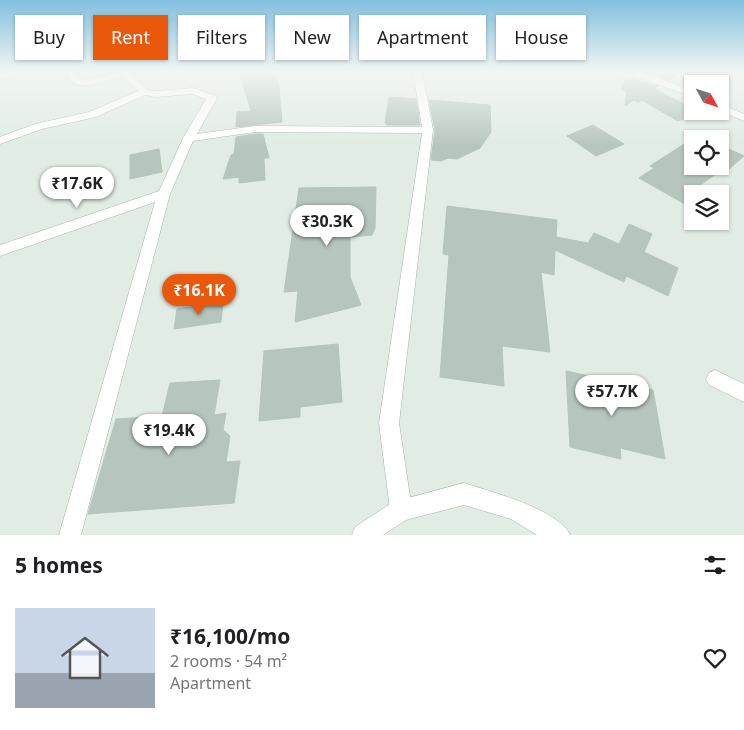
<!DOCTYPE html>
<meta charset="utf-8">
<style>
body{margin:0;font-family:"Noto Sans",sans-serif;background:#f6f6f6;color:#202124;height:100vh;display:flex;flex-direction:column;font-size:19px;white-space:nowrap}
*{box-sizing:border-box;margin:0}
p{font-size:16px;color:#757577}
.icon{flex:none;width:28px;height:28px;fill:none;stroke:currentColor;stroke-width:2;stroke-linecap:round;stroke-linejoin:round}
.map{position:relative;height:535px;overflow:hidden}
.details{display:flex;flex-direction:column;background:#fff;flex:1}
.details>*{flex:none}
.top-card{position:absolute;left:15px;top:15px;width:715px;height:45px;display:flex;gap:10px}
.needle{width:32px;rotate:130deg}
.fabs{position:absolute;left:684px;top:75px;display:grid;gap:10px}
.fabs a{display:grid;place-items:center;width:45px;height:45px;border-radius:0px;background:#fff;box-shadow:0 1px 4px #0004;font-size:25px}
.price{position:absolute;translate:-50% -42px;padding:0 11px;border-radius:18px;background:#fff;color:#222;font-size:16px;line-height:32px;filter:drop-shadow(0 1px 2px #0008)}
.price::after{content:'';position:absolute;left:50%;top:30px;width:15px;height:11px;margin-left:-8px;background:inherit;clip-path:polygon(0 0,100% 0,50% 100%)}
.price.current{background:#ea580c;color:#fff}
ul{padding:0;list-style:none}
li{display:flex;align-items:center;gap:15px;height:125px;padding:0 15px}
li+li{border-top:1px solid #e0e0e0}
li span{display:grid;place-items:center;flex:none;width:140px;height:100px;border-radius:0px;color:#555}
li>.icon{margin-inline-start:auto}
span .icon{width:60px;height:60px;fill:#fffc;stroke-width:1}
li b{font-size:21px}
h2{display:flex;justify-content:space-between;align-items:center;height:60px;padding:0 15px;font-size:21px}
.pill{padding:0 18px;border-radius:0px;background:#fff;box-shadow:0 1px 4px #0004;font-size:18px;line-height:45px}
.pill.current{background:#ea580c;color:#fff}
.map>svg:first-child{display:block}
.building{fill:#b6c6be;stroke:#b3c5bc}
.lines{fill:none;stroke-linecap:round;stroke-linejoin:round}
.street-casing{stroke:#a4b4ac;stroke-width:1}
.secondary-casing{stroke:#9fb7ac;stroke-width:1}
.street{fill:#fff;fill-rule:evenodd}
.secondary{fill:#fff;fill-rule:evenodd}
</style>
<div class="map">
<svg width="744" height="535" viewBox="0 0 744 535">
<rect width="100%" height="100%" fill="#e1ece5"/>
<!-- building -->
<g class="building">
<polygon points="239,71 261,71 263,76 274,74 279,86 282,122 236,127 237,112 251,111"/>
<polygon points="656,71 682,71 682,72 669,80 650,73"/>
<polygon points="627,78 658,86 654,89 692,108 692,111 700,112 678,121 642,100 638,102 634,100 625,106 627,92 621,89"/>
<polygon points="389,97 416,99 420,125 387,125 385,123"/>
<polygon points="429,100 490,105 491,132 480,148 457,159 448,158 441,161 431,160 435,130"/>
<polygon points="593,125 624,144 596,156 567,136"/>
<polygon points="255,134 263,134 269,158 264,158 265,180 239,183 239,177 223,179 231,155 234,154 236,137"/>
<polygon points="692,139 692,166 720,166 720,145 744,156 728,170 724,168 692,191 692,208 639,178 654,168 650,166"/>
<polygon points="159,149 162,172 130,179 130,155"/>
<polygon points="376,187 375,228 372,235 350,237 350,277 361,305 295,322 298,291 284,292 299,188"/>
<polygon points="447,206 557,220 556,237 588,243 594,233 619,244 629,224 652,234 644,252 678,268 668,296 626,276 624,282 555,250 554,275 541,272 550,352 502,346 504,386 440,377 449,255 443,254"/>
<polygon points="223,302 221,322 174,329 177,309"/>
<polygon points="338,344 342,402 300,407 300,417 259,421 264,351"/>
<polygon points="566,371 653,390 665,459 620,448 621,459 570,447"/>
<polygon points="220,380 214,415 226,413 223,430 230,436 226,462 240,461 234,503 88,514 116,419 162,416 170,383"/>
</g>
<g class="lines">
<defs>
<g id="street">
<polygon points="9,71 23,71 0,79 0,73"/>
<path d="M65 71H74L80 79C97 81 111 71 128 71L147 90 156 91 193 88 216 96 217 98 197 134 255 126 422 127 413 71H422L433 130 399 423 412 510 409 518 401 521 393 518 390 510 379 423 422 133 255 132 193 141 170 194 81 535H59L155 202 0 256V245L159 191 183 138 206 99 192 94 156 97 145 95 96 117 42 129 0 144V137L35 124 89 112 138 91 122 76 89 86 74 84Z"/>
<path d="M611 71C639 68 667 81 692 91V97L647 80 613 73Z"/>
<polygon points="720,104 744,114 744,121 720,111"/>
<polygon points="715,370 744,384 744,402 709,385 706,379 709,373"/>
</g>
<path id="secondary" d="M464 483C489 491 560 510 570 535H537L511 519 464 505 406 520 383 535H352L355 527 393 502Z"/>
</defs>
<!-- street casing -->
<use href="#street" class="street-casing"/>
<!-- secondary casing -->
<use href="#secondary" class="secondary-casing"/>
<!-- street -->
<use href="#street" class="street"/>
<!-- secondary -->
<use href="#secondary" class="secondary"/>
</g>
<!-- sky -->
<linearGradient id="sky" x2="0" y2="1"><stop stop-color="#81bfdf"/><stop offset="0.49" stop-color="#f2f6f3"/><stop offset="1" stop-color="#f2f6f3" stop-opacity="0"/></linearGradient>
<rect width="744" height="146" fill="url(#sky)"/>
</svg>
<div class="fabs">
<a><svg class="needle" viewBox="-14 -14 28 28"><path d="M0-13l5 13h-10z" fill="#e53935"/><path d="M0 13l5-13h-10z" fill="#757577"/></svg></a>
<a><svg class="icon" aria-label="locate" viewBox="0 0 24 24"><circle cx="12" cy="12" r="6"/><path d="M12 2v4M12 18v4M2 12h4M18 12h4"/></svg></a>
<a><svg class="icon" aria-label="layers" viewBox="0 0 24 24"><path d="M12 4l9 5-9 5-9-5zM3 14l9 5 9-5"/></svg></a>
</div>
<b class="price" style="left:77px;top:209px">₹17.6K</b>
<b class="price" style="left:327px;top:247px">₹30.3K</b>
<b class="price current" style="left:199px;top:316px">₹16.1K</b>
<b class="price" style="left:612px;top:417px">₹57.7K</b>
<b class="price" style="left:169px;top:456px">₹19.4K</b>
<div class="top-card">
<a class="pill">Buy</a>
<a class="pill current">Rent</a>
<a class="pill">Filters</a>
<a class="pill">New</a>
<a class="pill">Apartment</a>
<a class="pill">House</a>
</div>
</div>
<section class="details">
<h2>5 homes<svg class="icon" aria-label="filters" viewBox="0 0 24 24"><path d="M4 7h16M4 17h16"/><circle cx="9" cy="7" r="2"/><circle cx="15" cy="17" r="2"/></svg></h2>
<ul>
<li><span style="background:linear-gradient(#c9d6e8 65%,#9aa5b1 0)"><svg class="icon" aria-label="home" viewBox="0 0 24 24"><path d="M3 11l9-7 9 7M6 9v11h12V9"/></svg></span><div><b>₹16,100/mo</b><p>2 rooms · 54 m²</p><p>Apartment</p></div><svg class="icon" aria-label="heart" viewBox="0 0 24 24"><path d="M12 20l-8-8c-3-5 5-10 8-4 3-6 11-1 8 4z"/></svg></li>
</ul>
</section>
